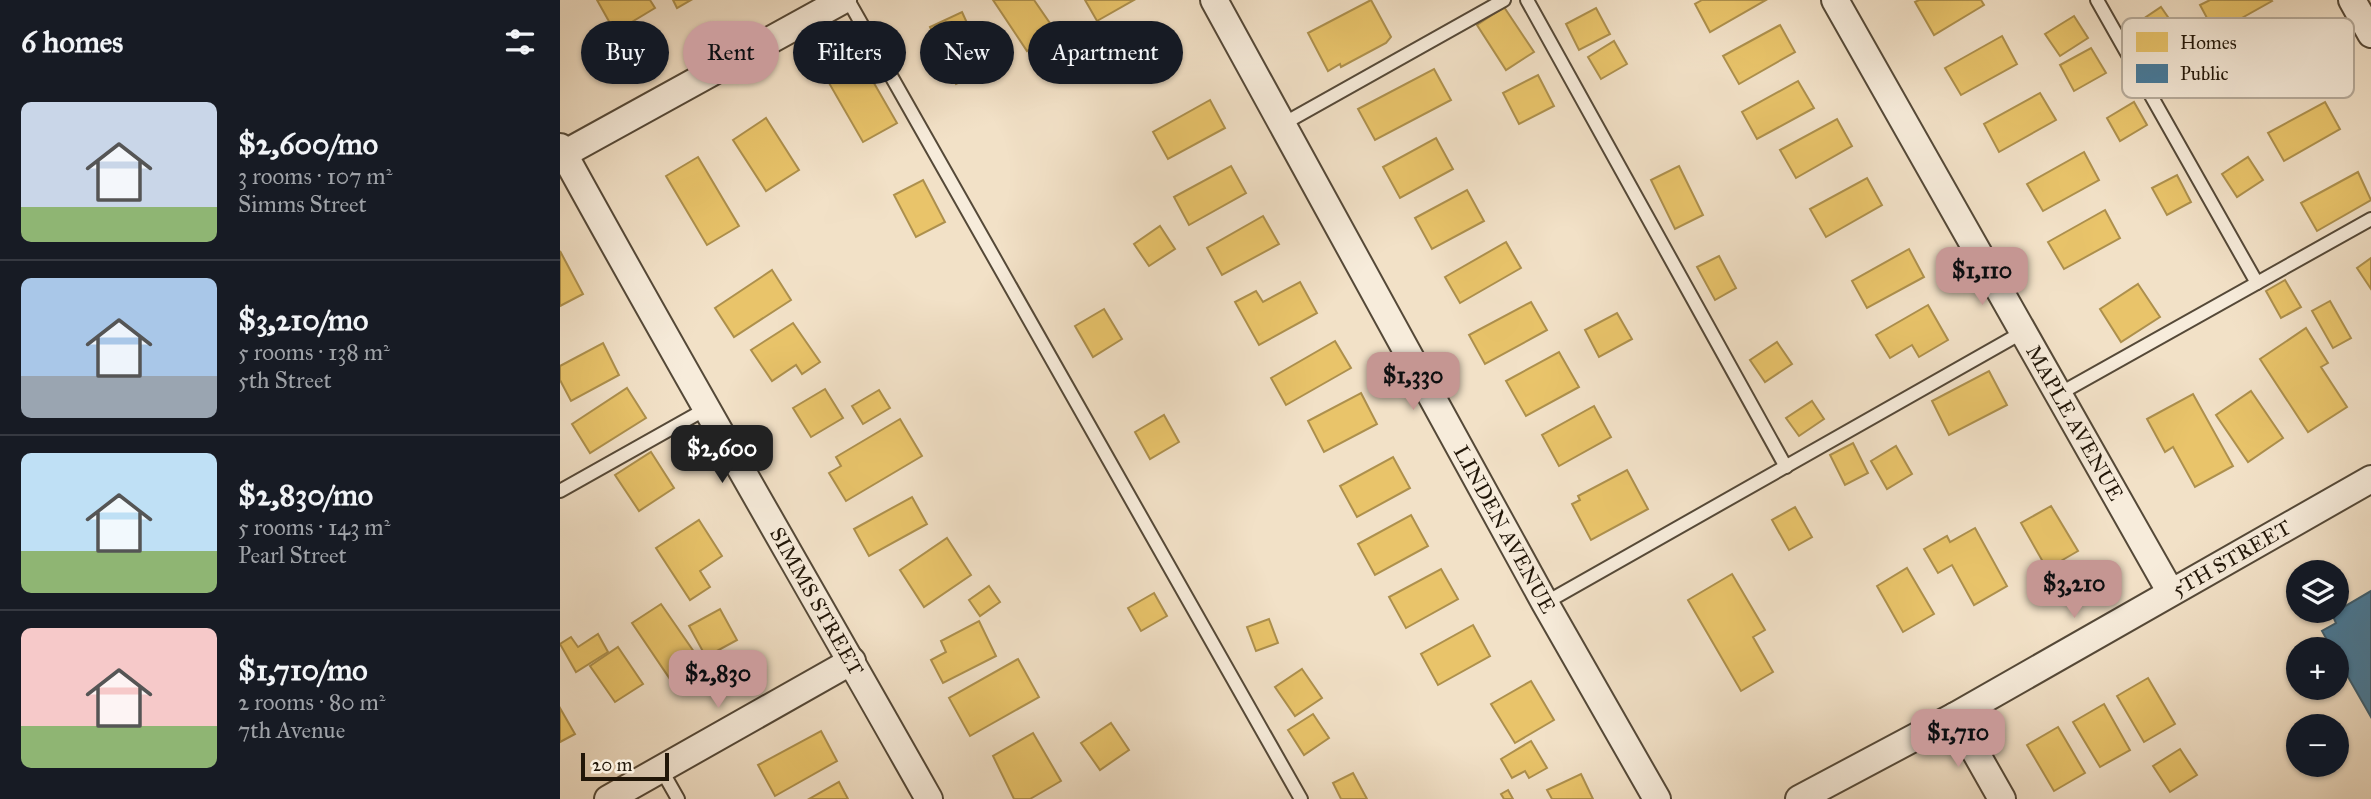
<!DOCTYPE html>
<meta charset="utf-8">
<style>
body{margin:0;font-family:"IM FELL Great Primer",serif;background:#20242c;color:#f1f3f6;height:100vh;display:flex;flex-direction:column;font-size:26px;white-space:nowrap}
*{box-sizing:border-box;margin:0}
p{font-size:23px;color:#9ea1a6}
.icon{flex:none;width:38px;height:38px;fill:none;stroke:currentColor;stroke-width:2;stroke-linecap:round;stroke-linejoin:round}
.map{position:relative;flex:1;overflow:hidden}
.sheet{display:flex;flex-direction:column;background:#171b24;width:560px}
.sheet>*{flex:none}
.guide{position:absolute;left:21px;top:21px;width:665px;height:63px;display:flex;gap:14px}
.controls{position:absolute;left:1726px;top:560px;display:grid;gap:14px}
.controls a{display:grid;place-items:center;width:63px;height:63px;border-radius:50%;background:#171b24;box-shadow:0 2px 5px #0004;font-size:35px}
.scale{position:absolute;left:21px;bottom:18px;width:88px;box-sizing:border-box;padding-left:7px;border:4px solid #211608;border-top:0;font-size:19px;line-height:24px;white-space:nowrap;color:#211608;-webkit-text-stroke:5px #f7ecdb;paint-order:stroke}
.price{position:absolute;translate:-50% -60px;padding:0 16px;border-radius:14px;background:#c59692;color:#111;font-size:23px;line-height:46px;filter:drop-shadow(0 2px 4px #0008)}
.price::after{content:'';position:absolute;left:50%;top:42px;width:21px;height:16px;margin-left:-10px;background:inherit;clip-path:polygon(0 0,100% 0,50% 100%)}
.price.current{background:#222;color:#fff}
ul{padding:0;list-style:none}
li{display:flex;align-items:center;gap:21px;height:175px;padding:0 21px}
li+li{border-top:2px solid #363941}
li span{display:grid;place-items:center;flex:none;width:196px;height:140px;border-radius:10px;color:#555}
li>.icon{margin-inline-start:auto}
span .icon{width:84px;height:84px;fill:#fffc;stroke-width:1}
li b{font-size:30px}
h2{display:flex;justify-content:space-between;align-items:center;height:84px;padding:0 21px;font-size:30px}
.pill{padding:0 24px;border-radius:32px;background:#171b24;box-shadow:0 2px 5px #0004;font-size:24px;line-height:63px}
.pill.current{background:#c59692;color:#111}
main{display:flex;flex:1;min-height:0}
.map>svg:first-child{display:block}
.homes{fill:#e9c46a;stroke:#ad904d;stroke-width:2}
.public{fill:#457b9d;stroke:#3a5d70;stroke-width:2}
.lines{fill:none;stroke-linecap:round;stroke-linejoin:round}
.lane-casing{stroke:#554938;stroke-width:16}
.street-casing{stroke:#554938;stroke-width:30}
.lane{stroke:#f7ecdb;stroke-width:12}
.street{stroke:#f7ecdb;stroke-width:26}
.labels{text-anchor:middle;dominant-baseline:central;stroke-width:7;stroke-linejoin:round;paint-order:stroke}
.street-label{font-size:21px;fill:#211608;stroke:#f7ecdb}
.key{fill:#f7ecdb;stroke:#b7ac9c;stroke-width:2}
.key-label{font-size:19px;fill:#211608}
</style>
<main>
<section class="sheet">
<h2>6 homes<svg class="icon" aria-label="filters" viewBox="0 0 24 24"><path d="M4 7h16M4 17h16"/><circle cx="9" cy="7" r="2"/><circle cx="15" cy="17" r="2"/></svg></h2>
<ul>
<li><span style="background:linear-gradient(#c9d6e8 75%,#8fb573 0)"><svg class="icon" aria-label="home" viewBox="0 0 24 24"><path d="M3 11l9-7 9 7M6 9v11h12V9"/></svg></span><div><b>$2,600/mo</b><p>3 rooms · 107 m²</p><p>Simms Street</p></div></li>
<li><span style="background:linear-gradient(#a9c7e8 70%,#9aa5b1 0)"><svg class="icon" aria-label="home" viewBox="0 0 24 24"><path d="M3 11l9-7 9 7M6 9v11h12V9"/></svg></span><div><b>$3,210/mo</b><p>5 rooms · 138 m²</p><p>5th Street</p></div></li>
<li><span style="background:linear-gradient(#bfe0f5 70%,#8fb573 0)"><svg class="icon" aria-label="home" viewBox="0 0 24 24"><path d="M3 11l9-7 9 7M6 9v11h12V9"/></svg></span><div><b>$2,830/mo</b><p>5 rooms · 143 m²</p><p>Pearl Street</p></div></li>
<li><span style="background:linear-gradient(#f6c9c9 70%,#8fb573 0)"><svg class="icon" aria-label="home" viewBox="0 0 24 24"><path d="M3 11l9-7 9 7M6 9v11h12V9"/></svg></span><div><b>$1,710/mo</b><p>2 rooms · 80 m²</p><p>7th Avenue</p></div></li>
</ul>
</section>
<div class="map">
<svg width="1811" height="799" viewBox="0 0 1811 799">
<rect width="100%" height="100%" fill="#f2e1c7"/>
<filter id="stains"><feTurbulence type="fractalNoise" baseFrequency=".00286" numOctaves="4"/><feColorMatrix values="0 0 0 0 .2 0 0 0 0 .09 0 0 0 0 .02 0 0 0 .5 -.17"/></filter>
<radialGradient id="worn" r=".72"><stop offset=".6" stop-color="#630" stop-opacity="0"/><stop offset="1" stop-color="#630" stop-opacity=".3"/></radialGradient>
<!-- homes -->
<g class="homes">
<polygon points="37,0 90,0 95,8 55,32"/>
<polygon points="113,0 131,0 117,8"/>
<polygon points="433,0 474,0 496,32 467,51"/>
<polygon points="525,0 574,0 537,21"/>
<polygon points="811,0 831,37 826,43 781,67 780,64 768,71 748,33"/>
<polygon points="1142,0 1206,0 1150,32 1135,4"/>
<polygon points="1359,0 1421,0 1424,5 1374,35 1355,2"/>
<polygon points="1650,0 1711,0 1712,1 1655,33 1640,5"/>
<polygon points="944,7 974,52 946,70 917,25"/>
<polygon points="1601,7 1619,33 1592,51 1574,25"/>
<polygon points="1036,8 1050,34 1019,50 1006,24"/>
<polygon points="402,12 428,69 396,84 370,27"/>
<polygon points="1514,16 1528,38 1500,56 1485,34"/>
<polygon points="1220,25 1235,52 1179,84 1163,56"/>
<polygon points="1442,36 1457,64 1401,95 1385,68"/>
<polygon points="1054,41 1067,64 1041,79 1028,57"/>
<polygon points="1531,48 1546,73 1514,91 1500,65"/>
<polygon points="303,64 337,123 303,142 269,83"/>
<polygon points="874,69 891,100 815,140 798,109"/>
<polygon points="978,75 994,106 959,124 943,93"/>
<polygon points="1238,81 1254,108 1197,139 1182,112"/>
<polygon points="1480,93 1496,120 1439,152 1424,124"/>
<polygon points="650,100 665,128 608,159 593,132"/>
<polygon points="1574,102 1587,125 1560,141 1547,118"/>
<polygon points="1765,102 1780,129 1724,161 1708,133"/>
<polygon points="206,118 239,170 206,191 173,140"/>
<polygon points="1277,119 1292,146 1236,178 1220,150"/>
<polygon points="876,138 893,169 840,198 823,167"/>
<polygon points="1524,152 1539,180 1483,211 1467,184"/>
<polygon points="138,157 179,226 147,245 106,176"/>
<polygon points="1688,157 1703,180 1677,197 1662,174"/>
<polygon points="671,166 686,193 629,225 614,197"/>
<polygon points="1119,166 1143,215 1115,229 1091,180"/>
<polygon points="1798,172 1811,200 1757,231 1741,203"/>
<polygon points="1617,175 1631,202 1607,215 1592,188"/>
<polygon points="1307,178 1322,205 1266,237 1250,209"/>
<polygon points="363,180 385,222 356,237 334,195"/>
<polygon points="907,190 924,221 872,249 855,218"/>
<polygon points="1545,210 1560,238 1504,269 1488,242"/>
<polygon points="703,216 719,244 662,275 647,248"/>
<polygon points="600,226 615,249 589,266 574,244"/>
<polygon points="946,242 961,268 900,303 885,277"/>
<polygon points="1349,249 1364,277 1307,308 1292,281"/>
<polygon points="0,251 23,294 0,306"/>
<polygon points="1159,256 1176,288 1155,300 1137,267"/>
<polygon points="1811,258 1811,289 1797,268"/>
<polygon points="212,270 231,300 174,337 155,308"/>
<polygon points="1725,280 1741,307 1721,318 1706,291"/>
<polygon points="740,282 757,313 699,345 675,302 696,291 703,302"/>
<polygon points="1578,284 1600,317 1561,342 1540,309"/>
<polygon points="1770,301 1791,338 1773,348 1752,311"/>
<polygon points="971,302 987,330 925,364 909,335"/>
<polygon points="1368,305 1388,340 1359,357 1352,345 1330,358 1316,335"/>
<polygon points="544,309 562,339 533,357 515,326"/>
<polygon points="1057,313 1072,339 1039,357 1025,330"/>
<polygon points="233,323 260,362 242,374 236,365 212,381 191,350"/>
<polygon points="1746,328 1768,363 1761,367 1787,407 1748,432 1700,359"/>
<polygon points="775,341 791,368 726,405 711,378"/>
<polygon points="1217,342 1232,364 1205,382 1190,360"/>
<polygon points="43,343 59,375 11,401 0,380 0,366"/>
<polygon points="999,352 1019,387 966,416 946,381"/>
<polygon points="1429,371 1447,405 1389,435 1372,401"/>
<polygon points="67,388 86,418 30,453 12,424"/>
<polygon points="265,389 283,418 251,437 233,408"/>
<polygon points="319,390 330,408 303,424 292,406"/>
<polygon points="1691,391 1723,438 1688,462 1656,415"/>
<polygon points="801,393 817,424 764,452 748,421"/>
<polygon points="1633,394 1673,466 1635,487 1613,447 1605,452 1587,419"/>
<polygon points="1252,401 1264,419 1239,436 1226,418"/>
<polygon points="1034,406 1051,437 999,466 982,435"/>
<polygon points="604,415 619,442 590,459 575,432"/>
<polygon points="340,419 362,456 286,501 269,473 281,466 276,457"/>
<polygon points="1293,443 1308,473 1285,485 1270,455"/>
<polygon points="1336,446 1352,474 1327,489 1311,461"/>
<polygon points="91,452 114,488 79,511 55,475"/>
<polygon points="833,457 850,488 797,517 780,486"/>
<polygon points="1067,470 1088,509 1031,540 1012,504 1020,500 1018,496"/>
<polygon points="352,497 367,524 309,556 294,529"/>
<polygon points="1491,506 1518,551 1487,569 1461,523"/>
<polygon points="1235,507 1252,537 1229,550 1212,520"/>
<polygon points="851,515 868,546 815,575 798,544"/>
<polygon points="139,520 162,556 140,571 150,587 130,600 96,548"/>
<polygon points="1415,528 1447,586 1414,605 1392,565 1378,573 1364,549 1387,536 1390,542"/>
<polygon points="387,538 411,575 364,607 340,570"/>
<polygon points="1347,568 1374,614 1343,632 1317,586"/>
<polygon points="881,569 898,599 846,628 829,597"/>
<polygon points="1172,574 1205,630 1193,637 1213,672 1181,691 1128,600"/>
<polygon points="429,586 440,602 420,616 409,600"/>
<polygon points="594,593 607,616 581,631 568,608"/>
<polygon points="101,604 141,662 112,682 72,623"/>
<polygon points="160,609 177,640 146,657 129,626"/>
<polygon points="709,619 718,643 696,651 687,627"/>
<polygon points="419,621 436,656 383,683 371,660 386,652 381,641"/>
<polygon points="913,625 930,656 878,685 861,654"/>
<polygon points="38,634 48,652 16,672 0,644 11,637 18,647"/>
<polygon points="58,647 83,684 55,702 30,666"/>
<polygon points="458,659 479,697 410,736 389,698"/>
<polygon points="742,669 762,698 735,716 715,687"/>
<polygon points="1588,678 1615,724 1584,742 1557,696"/>
<polygon points="971,681 994,720 955,743 931,704"/>
<polygon points="1544,704 1570,750 1540,767 1513,722"/>
<polygon points="0,708 15,734 0,742"/>
<polygon points="753,714 769,738 744,755 728,730"/>
<polygon points="551,723 569,750 540,770 521,743"/>
<polygon points="1498,727 1525,773 1494,791 1467,745"/>
<polygon points="261,731 277,761 215,796 198,765"/>
<polygon points="473,733 501,781 470,799 454,799 433,756"/>
<polygon points="971,741 987,768 969,778 965,771 952,778 941,759"/>
<polygon points="1620,749 1637,775 1610,792 1593,766"/>
<polygon points="793,773 807,799 781,799 773,783"/>
<polygon points="1021,774 1033,799 992,799 987,790"/>
<polygon points="279,782 288,799 249,799"/>
<polygon points="948,790 953,799 944,799 941,794"/>
</g>
<!-- public -->
<polygon class="public" points="1811,591 1811,717 1776,656 1776,649 1772,649 1762,631 1776,623 1772,614"/>
<g class="lines">
<defs>
<g id="lane">
<polyline points="288,0 741,799"/>
<polyline points="967,0 1226,467"/>
<polyline points="1537,0 1697,283"/>
<polyline points="723,124 944,0"/>
<polyline points="1499,394 1811,219"/>
<polyline points="0,491 144,410"/>
<polyline points="985,603 1463,332"/>
<polyline points="101,769 118,799"/>
</g>
<g id="street">
<path id="s1" d="M654 0 985 603 1097 799"/>
<path id="s2" d="M1275 0 1610 591"/>
<polyline points="1792,0 1811,34"/>
<path id="s3" d="M0 147C120 366 246 581 369 799"/>
<polyline points="0,156 283,0"/>
<polyline points="1395,716 1442,799"/>
<polyline points="48,799 292,661"/>
<path id="s4" d="M1239 799 1395 716 1811 479"/>
</g>
</defs>
<!-- lane casing -->
<use href="#lane" class="lane-casing"/>
<!-- street casing -->
<use href="#street" class="street-casing"/>
<!-- lane -->
<use href="#lane" class="lane"/>
<!-- street -->
<use href="#street" class="street"/>
</g>
<g class="labels">
<!-- street labels -->
<g class="street-label">
<text stroke="none"><textPath href="#s2" startOffset="486">MAPLE AVENUE</textPath></text>
<text stroke="none"><textPath href="#s1" startOffset="604">LINDEN AVENUE</textPath></text>
<text stroke="none"><textPath href="#s4" startOffset="495">5TH STREET</textPath></text>
<text stroke="none"><textPath href="#s3" startOffset="522">SIMMS STREET</textPath></text>
</g>
</g>
<!-- legend -->
<rect x="1562" y="18" width="232" height="80" rx="10" class="key"/>
<rect x="1576" y="32" width="32" height="20" fill="#e9c46a"/>
<rect x="1576" y="64" width="32" height="19" fill="#457b9d"/>
<g class="key-label">
<text x="1620" y="49">Homes</text>
<text x="1620" y="80">Public</text>
</g>
<rect width="100%" height="100%" filter="url(#stains)"/>
<rect width="100%" height="100%" fill="url(#worn)"/>
</svg>
<div class="controls">
<a><svg class="icon" aria-label="layers" viewBox="0 0 24 24"><path d="M12 4l9 5-9 5-9-5zM3 14l9 5 9-5"/></svg></a>
<a>+</a>
<a>−</a>
</div>
<div class="scale">20 m</div>
<b class="price" style="left:1422px;top:307px">$1,110</b>
<b class="price" style="left:853px;top:412px">$1,330</b>
<b class="price current" style="left:162px;top:485px">$2,600</b>
<b class="price" style="left:1514px;top:620px">$3,210</b>
<b class="price" style="left:158px;top:710px">$2,830</b>
<b class="price" style="left:1398px;top:769px">$1,710</b>
<div class="guide">
<a class="pill">Buy</a>
<a class="pill current">Rent</a>
<a class="pill">Filters</a>
<a class="pill">New</a>
<a class="pill">Apartment</a>
</div>
</div>
</main>
